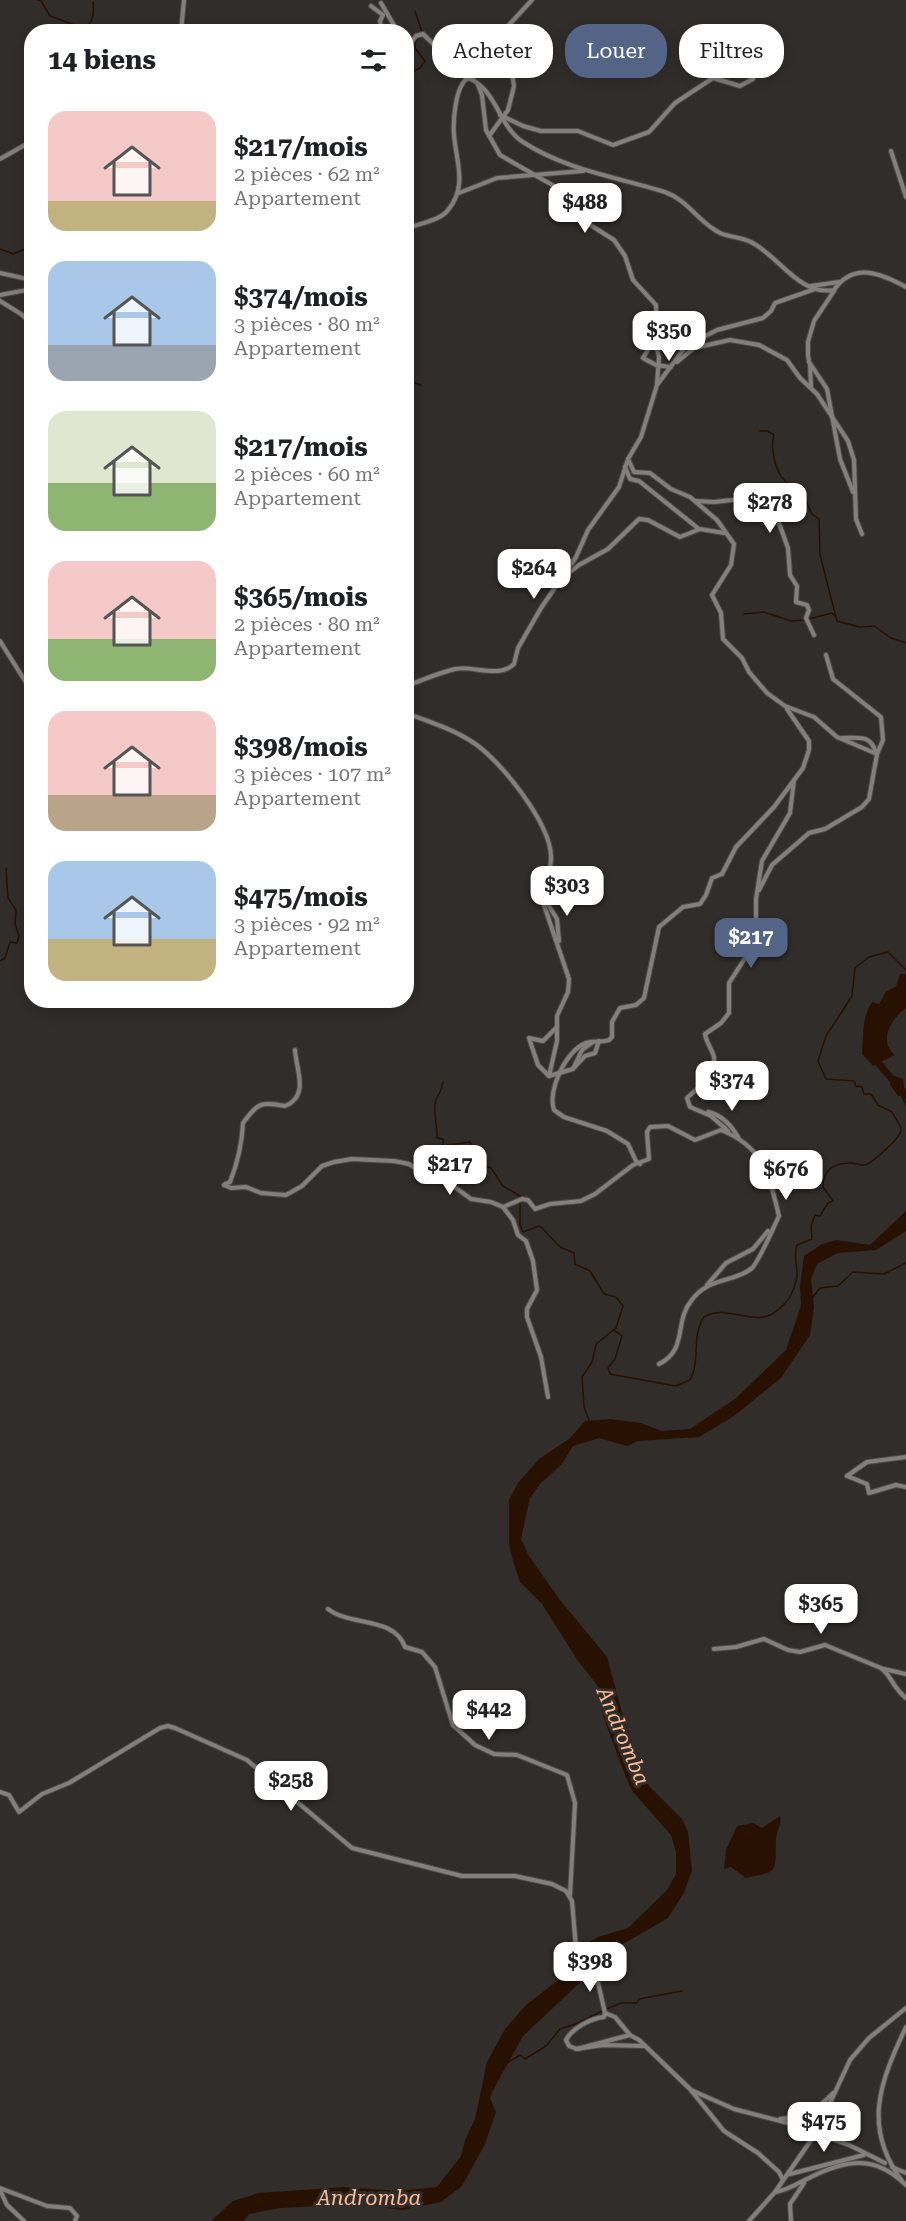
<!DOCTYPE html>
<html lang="fr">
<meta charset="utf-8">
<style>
body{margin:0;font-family:"Roboto Serif",serif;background:#f2f2f2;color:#202124;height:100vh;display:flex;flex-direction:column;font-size:22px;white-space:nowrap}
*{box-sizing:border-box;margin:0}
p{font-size:20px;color:#757577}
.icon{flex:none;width:33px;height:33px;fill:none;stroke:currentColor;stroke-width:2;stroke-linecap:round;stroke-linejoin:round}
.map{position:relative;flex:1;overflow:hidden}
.side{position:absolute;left:24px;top:24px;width:390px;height:984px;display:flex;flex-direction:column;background:#fff;border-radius:24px;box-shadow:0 3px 15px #0003}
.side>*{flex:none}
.guide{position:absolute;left:432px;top:24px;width:384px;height:54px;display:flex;gap:12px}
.price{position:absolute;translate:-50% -51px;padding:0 14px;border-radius:12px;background:#fff;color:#222;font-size:20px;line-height:39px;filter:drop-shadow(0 2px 3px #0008)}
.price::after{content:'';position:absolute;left:50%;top:36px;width:18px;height:14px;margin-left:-9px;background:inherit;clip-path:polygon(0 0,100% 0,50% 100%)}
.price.current{background:#546486;color:#fff}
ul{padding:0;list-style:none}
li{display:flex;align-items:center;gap:18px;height:150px;padding:0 24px}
li span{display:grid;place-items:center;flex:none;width:168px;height:120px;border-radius:18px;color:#555}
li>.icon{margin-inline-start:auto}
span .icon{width:72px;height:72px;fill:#fffc;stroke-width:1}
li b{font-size:26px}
h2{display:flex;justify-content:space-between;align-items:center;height:72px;padding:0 24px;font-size:26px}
.pill{padding:0 21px;border-radius:24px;background:#fff;box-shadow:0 3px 15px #0003;font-size:21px;line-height:54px}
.pill.current{background:#546486;color:#fff}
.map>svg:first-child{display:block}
.water{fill:#291102}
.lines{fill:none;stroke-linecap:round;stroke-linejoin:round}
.stream{stroke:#291102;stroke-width:1.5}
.river{stroke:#291102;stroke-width:7}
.minor-casing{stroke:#4e4a48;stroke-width:6}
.minor{stroke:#847f7c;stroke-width:4}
.labels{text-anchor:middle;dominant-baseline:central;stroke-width:6;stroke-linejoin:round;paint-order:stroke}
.water-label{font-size:21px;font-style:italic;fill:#fcbd95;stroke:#312d2b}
</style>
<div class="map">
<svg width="906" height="2221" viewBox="0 0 906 2221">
<rect width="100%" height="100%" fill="#312d2b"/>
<!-- water -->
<g class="water">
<path d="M900 974H906V1008C891 1019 878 1041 895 1055L873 1066 862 1054C864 1035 861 1019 872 1002L879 1004 886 992 896 986Z"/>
<polygon points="895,1076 903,1079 906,1107 901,1096 898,1096 890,1085 890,1079"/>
<polygon points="906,1211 906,1231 876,1250 838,1253 817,1264 811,1279 814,1307 810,1335 781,1378 734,1416 699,1437 638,1441 627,1446 599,1438 573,1446 561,1465 540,1484 530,1498 521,1539 529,1556 560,1600 607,1657 624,1720 649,1786 682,1819 688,1832 692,1870 684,1893 668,1918 618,1947 523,2036 492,2092 490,2098 496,2112 485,2144 462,2186 441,2202 402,2210 359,2204 281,2208 249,2214 244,2221 211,2221 233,2201 259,2193 344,2187 398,2191 437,2187 461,2156 465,2140 475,2119 487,2062 505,2029 526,2005 557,1981 584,1945 598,1937 628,1928 667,1890 676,1874 676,1852 671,1835 633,1792 627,1780 603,1716 597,1685 578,1661 542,1604 520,1582 513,1561 509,1544 509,1500 518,1483 539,1459 569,1439 585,1421 610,1419 641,1423 662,1431 690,1429 735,1399 786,1350 801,1306 800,1286 804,1256 822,1244 836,1240 870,1245"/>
<path d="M780 1816C782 1825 776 1832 776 1840 775 1874 779 1871 746 1878L731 1867 724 1869 726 1850 737 1826 753 1823 762 1828Z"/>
</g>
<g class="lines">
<!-- stream -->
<g class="stream">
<path d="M38 0 41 1 50 16 85 29C93 23 94 11 93 2"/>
<polyline points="415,11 422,32"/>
<polyline points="406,75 420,68 425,61 415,48 415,42 420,37"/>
<polyline points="406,113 412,117 406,120"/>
<polyline points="0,249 13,254 32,246"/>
<polyline points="406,380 421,385"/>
<path d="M760 431H767L774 435C770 448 775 472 786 482 789 485 796 486 800 488L812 514 819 519 820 555 837 621 860 627 874 626 891 638 906 643"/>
<polyline points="744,614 764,612 791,621 804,620"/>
<polyline points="809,619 832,613 835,616"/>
<polyline points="0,961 5,958 10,942 17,943 19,936 15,924 16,910 8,898 6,868"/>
<path d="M443 1082C442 1090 439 1093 436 1100 432 1111 438 1127 437 1138L443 1139V1146L470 1142 483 1165 491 1168 503 1186 520 1196V1225L523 1232 539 1226 542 1228 560 1247 574 1253 575 1264 590 1271 604 1294 616 1297 623 1306 616 1328 596 1344 592 1362 582 1377 584 1407 589 1420"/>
<polyline points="813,1297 820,1288 838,1286 853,1272 884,1274 906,1263"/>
<path d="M614 1330 622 1336 615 1359 608 1368 610 1374 676 1386 690 1380C701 1361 691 1335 704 1317 729 1302 756 1331 779 1309 783 1305 789 1300 791 1295 793 1290 796 1283 797 1277 798 1266 793 1257 797 1245L812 1239 811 1226 815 1215 820 1216 828 1203 833 1201 823 1187C823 1170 834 1163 851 1163 855 1163 861 1166 865 1165 872 1163 903 1136 901 1129 900 1124 895 1118 892 1112L878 1105 871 1094H864L862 1087 856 1086 854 1081 826 1079 818 1061 826 1036 852 996 855 968 869 957 888 952 906 970"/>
<polyline points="606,2009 622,2003 637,2003 639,1999 682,1991"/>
<polyline points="507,2063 520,2055 525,2059 546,2046 560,2029 576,2024 602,2011"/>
</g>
<!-- river -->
<polyline class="river" points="877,1056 878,1063 906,1095"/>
<defs>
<g id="minor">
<polyline points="381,3 398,32"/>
<polyline points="371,6 383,15 380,21 382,32"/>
<polyline points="340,30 349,32"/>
<polyline points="181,32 184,0"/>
<polyline points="434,44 451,55 466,76"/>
<polyline points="406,49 416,36 423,34 468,78"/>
<polyline points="478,85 482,95 486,130 500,155 554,186 570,212 614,240 625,256 633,280 656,305 657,335 643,358 656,365 671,367"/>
<polyline points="500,115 523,126 541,131 578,131 613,145 649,132 675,103 713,78 740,86 753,79 754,74"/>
<polyline points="489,136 508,110 514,86 507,42 508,26 532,0"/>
<polyline points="891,151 906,197"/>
<polyline points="0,159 32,141"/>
<polyline points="459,193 497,178 583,171"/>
<path d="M406 229C419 223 440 221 448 210 468 186 456 161 454 135 453 121 455 86 468 78 497 89 498 126 523 142 566 170 617 177 665 192 688 200 699 223 720 233 729 237 741 237 751 242 779 256 799 296 834 290 854 261 882 274 906 287"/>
<polyline points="0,273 32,280"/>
<polyline points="811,286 839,282"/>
<polyline points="815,289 775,303 771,311 763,318 717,330 686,346 657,385 641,437 628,459 634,472 650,473 671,489 690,497 717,520 734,544 731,565 712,595 721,613 723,639 742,658 749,672 767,693 785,706 814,717 837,737 877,754"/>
<polyline points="834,291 814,321 808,342 808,355 809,362 827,389 840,459 853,492"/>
<polyline points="0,295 32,289"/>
<polyline points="0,301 21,314 32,324"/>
<polyline points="655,341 659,357 657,384"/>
<polyline points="677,362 694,348 730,340 759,345 787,360 800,378 817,394 848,441 854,460 856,519 862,534"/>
<polyline points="810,364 811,387"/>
<polyline points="625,467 630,479 639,481 699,529"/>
<polyline points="696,501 714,502 750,498 767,506 779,523 788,548 790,575 797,586 796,602 807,605 809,610 806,618 814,635"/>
<polyline points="565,576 579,565 608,549 639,519 648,520 680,537 700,529 724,533"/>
<polyline points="0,641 32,692"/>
<path d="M406 686C423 680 438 673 455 669 473 665 499 679 514 664L518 648 541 608 576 557 588 530 619 487 628 459"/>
<path d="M406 713C430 722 453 729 474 743 501 761 550 823 551 856 552 872 543 886 543 902L569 979 568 992 557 1016V1041L549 1076"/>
<path d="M842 738C858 738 871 734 876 753"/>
<polyline points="759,890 772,865 809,833 825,829 862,807 869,799 877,754 883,740 881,717 833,679 826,655"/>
<polyline points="544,898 557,919 559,941"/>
<polyline points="557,1027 543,1041 529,1038 538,1065 549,1076 573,1069 585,1056 595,1053 599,1041"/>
<polyline points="573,1069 582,1050 593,1042"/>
<path d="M708 1112C722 1115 731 1125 738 1137"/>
<path d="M728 1131 711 1116 690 1107 687 1098C697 1090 716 1071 714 1057 712 1049 706 1042 705 1034L721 1023 729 1013V983L747 955 756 922V899L762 861 790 813 794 780"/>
<path d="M640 1164 636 1161 628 1144 607 1131 564 1117 554 1110C547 1091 566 1050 586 1043 593 1040 602 1043 609 1040L612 1037V1022L620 1008 636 1005 644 998 659 927 683 907 700 904 706 895 712 878 722 874 736 847 774 807 803 768 809 750V741L787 709"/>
<path d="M225 1184 230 1182C238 1162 242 1144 243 1123 258 1103 261 1101 285 1106 310 1096 296 1069 295 1050"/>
<polyline points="224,1185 231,1188 246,1187 261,1193 286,1195 302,1186 322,1166 334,1162 352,1159 394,1161 409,1164 423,1173 437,1174 471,1199 491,1202 503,1207 513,1220 518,1235 526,1241 533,1261 537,1290 527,1309 527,1317 541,1357 548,1397"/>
<path d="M503 1207 522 1199 528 1200 535 1209 550 1204 581 1201 595 1194 633 1165 649 1159 647 1132 650 1127 668 1126 695 1140 721 1130C764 1147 769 1175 779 1216 774 1226 758 1264 751 1269 732 1283 708 1277 691 1301 674 1322 688 1350 659 1364"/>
<polyline points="707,1285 726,1263 753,1249 768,1231"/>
<polyline points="906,1457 867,1462 847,1476 867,1484 869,1493 896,1485 906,1487"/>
<path d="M328 1609C351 1627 394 1616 405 1647L422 1652 435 1667 453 1725 475 1745 494 1754 517 1755 567 1775 575 1803 570 1895"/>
<path d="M714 1649 736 1647 764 1639 788 1650 800 1652 825 1645 881 1668C891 1675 893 1688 906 1698"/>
<polyline points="884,1669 906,1674"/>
<polyline points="0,1792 9,1795 19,1812 42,1794 69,1783 160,1728 168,1726 175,1728 247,1760 352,1848 462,1876 515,1876 552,1884 566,1891 572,1901 576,1948 596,1974 605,2013"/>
<path d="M605 2013 604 2017C592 2018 572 2028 566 2040L569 2046 577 2049 630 2035 639 2040 690 2089 724 2131 758 2153 779 2172 783 2180"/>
<polyline points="605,2013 615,2017 630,2035"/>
<polyline points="576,2049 603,2045 645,2046"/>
<polyline points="691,2090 734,2109 788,2123 849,2145 885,2163"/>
<path d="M780 2119C804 2117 817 2110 833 2093"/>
<polyline points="892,2167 906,2173"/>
<polyline points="790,2174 864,2155"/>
<path d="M902 2181C862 2127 880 2082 906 2027"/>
<polyline points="0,2188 47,2206 70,2208 77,2216 75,2221"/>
<polyline points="0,2190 7,2205 24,2221"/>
<path d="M776 2192C790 2189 798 2183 811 2177 847 2159 875 2155 906 2185"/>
<polyline points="749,2221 775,2192 816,2133 850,2060 869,2038 906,2008"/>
<polyline points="791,2221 790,2204 804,2183"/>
</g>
</defs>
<!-- minor casing -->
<use href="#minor" class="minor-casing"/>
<!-- minor -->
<use href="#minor" class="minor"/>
</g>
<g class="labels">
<!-- water labels -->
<g class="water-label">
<text transform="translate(623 1736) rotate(67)">Andromba</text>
<text x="369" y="2198">Andromba</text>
</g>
</g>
</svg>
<b class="price" style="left:585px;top:234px">$488</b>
<b class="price" style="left:669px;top:362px">$350</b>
<b class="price" style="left:770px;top:534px">$278</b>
<b class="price" style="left:534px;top:600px">$264</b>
<b class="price" style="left:567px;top:917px">$303</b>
<b class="price current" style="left:751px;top:969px">$217</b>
<b class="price" style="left:732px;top:1112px">$374</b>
<b class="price" style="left:450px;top:1196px">$217</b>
<b class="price" style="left:786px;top:1201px">$676</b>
<b class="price" style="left:821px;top:1635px">$365</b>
<b class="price" style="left:489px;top:1741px">$442</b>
<b class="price" style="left:291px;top:1812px">$258</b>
<b class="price" style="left:590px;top:1993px">$398</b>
<b class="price" style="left:824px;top:2153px">$475</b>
<div class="guide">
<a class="pill">Acheter</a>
<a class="pill current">Louer</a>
<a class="pill">Filtres</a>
</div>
<section class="side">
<h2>14 biens<svg class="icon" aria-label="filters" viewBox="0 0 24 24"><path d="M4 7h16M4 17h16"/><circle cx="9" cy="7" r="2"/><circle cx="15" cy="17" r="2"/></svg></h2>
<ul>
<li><span style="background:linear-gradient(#f6c9c9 75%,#c2b280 0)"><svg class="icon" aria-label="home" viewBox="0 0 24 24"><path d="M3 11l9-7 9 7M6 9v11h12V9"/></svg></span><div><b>$217/mois</b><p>2 pièces · 62 m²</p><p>Appartement</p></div></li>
<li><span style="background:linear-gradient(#a9c7e8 70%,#9aa5b1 0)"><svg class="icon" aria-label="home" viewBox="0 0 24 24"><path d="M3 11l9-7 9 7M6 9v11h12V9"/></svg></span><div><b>$374/mois</b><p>3 pièces · 80 m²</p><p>Appartement</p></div></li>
<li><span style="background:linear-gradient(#dfe7d0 60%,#8fb573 0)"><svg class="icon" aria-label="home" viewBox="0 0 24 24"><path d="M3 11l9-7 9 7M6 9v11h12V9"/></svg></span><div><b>$217/mois</b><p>2 pièces · 60 m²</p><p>Appartement</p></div></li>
<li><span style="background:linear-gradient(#f6c9c9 65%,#8fb573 0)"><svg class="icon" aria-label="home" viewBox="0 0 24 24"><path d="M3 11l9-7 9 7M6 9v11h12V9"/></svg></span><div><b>$365/mois</b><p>2 pièces · 80 m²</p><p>Appartement</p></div></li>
<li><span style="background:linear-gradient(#f6c9c9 70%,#b9a48a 0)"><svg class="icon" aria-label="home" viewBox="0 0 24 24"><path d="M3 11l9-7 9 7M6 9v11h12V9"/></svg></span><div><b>$398/mois</b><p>3 pièces · 107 m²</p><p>Appartement</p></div></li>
<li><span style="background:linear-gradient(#a9c7e8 65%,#c2b280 0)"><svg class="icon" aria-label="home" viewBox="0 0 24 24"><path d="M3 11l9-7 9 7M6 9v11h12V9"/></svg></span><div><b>$475/mois</b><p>3 pièces · 92 m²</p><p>Appartement</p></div></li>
</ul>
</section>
</div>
